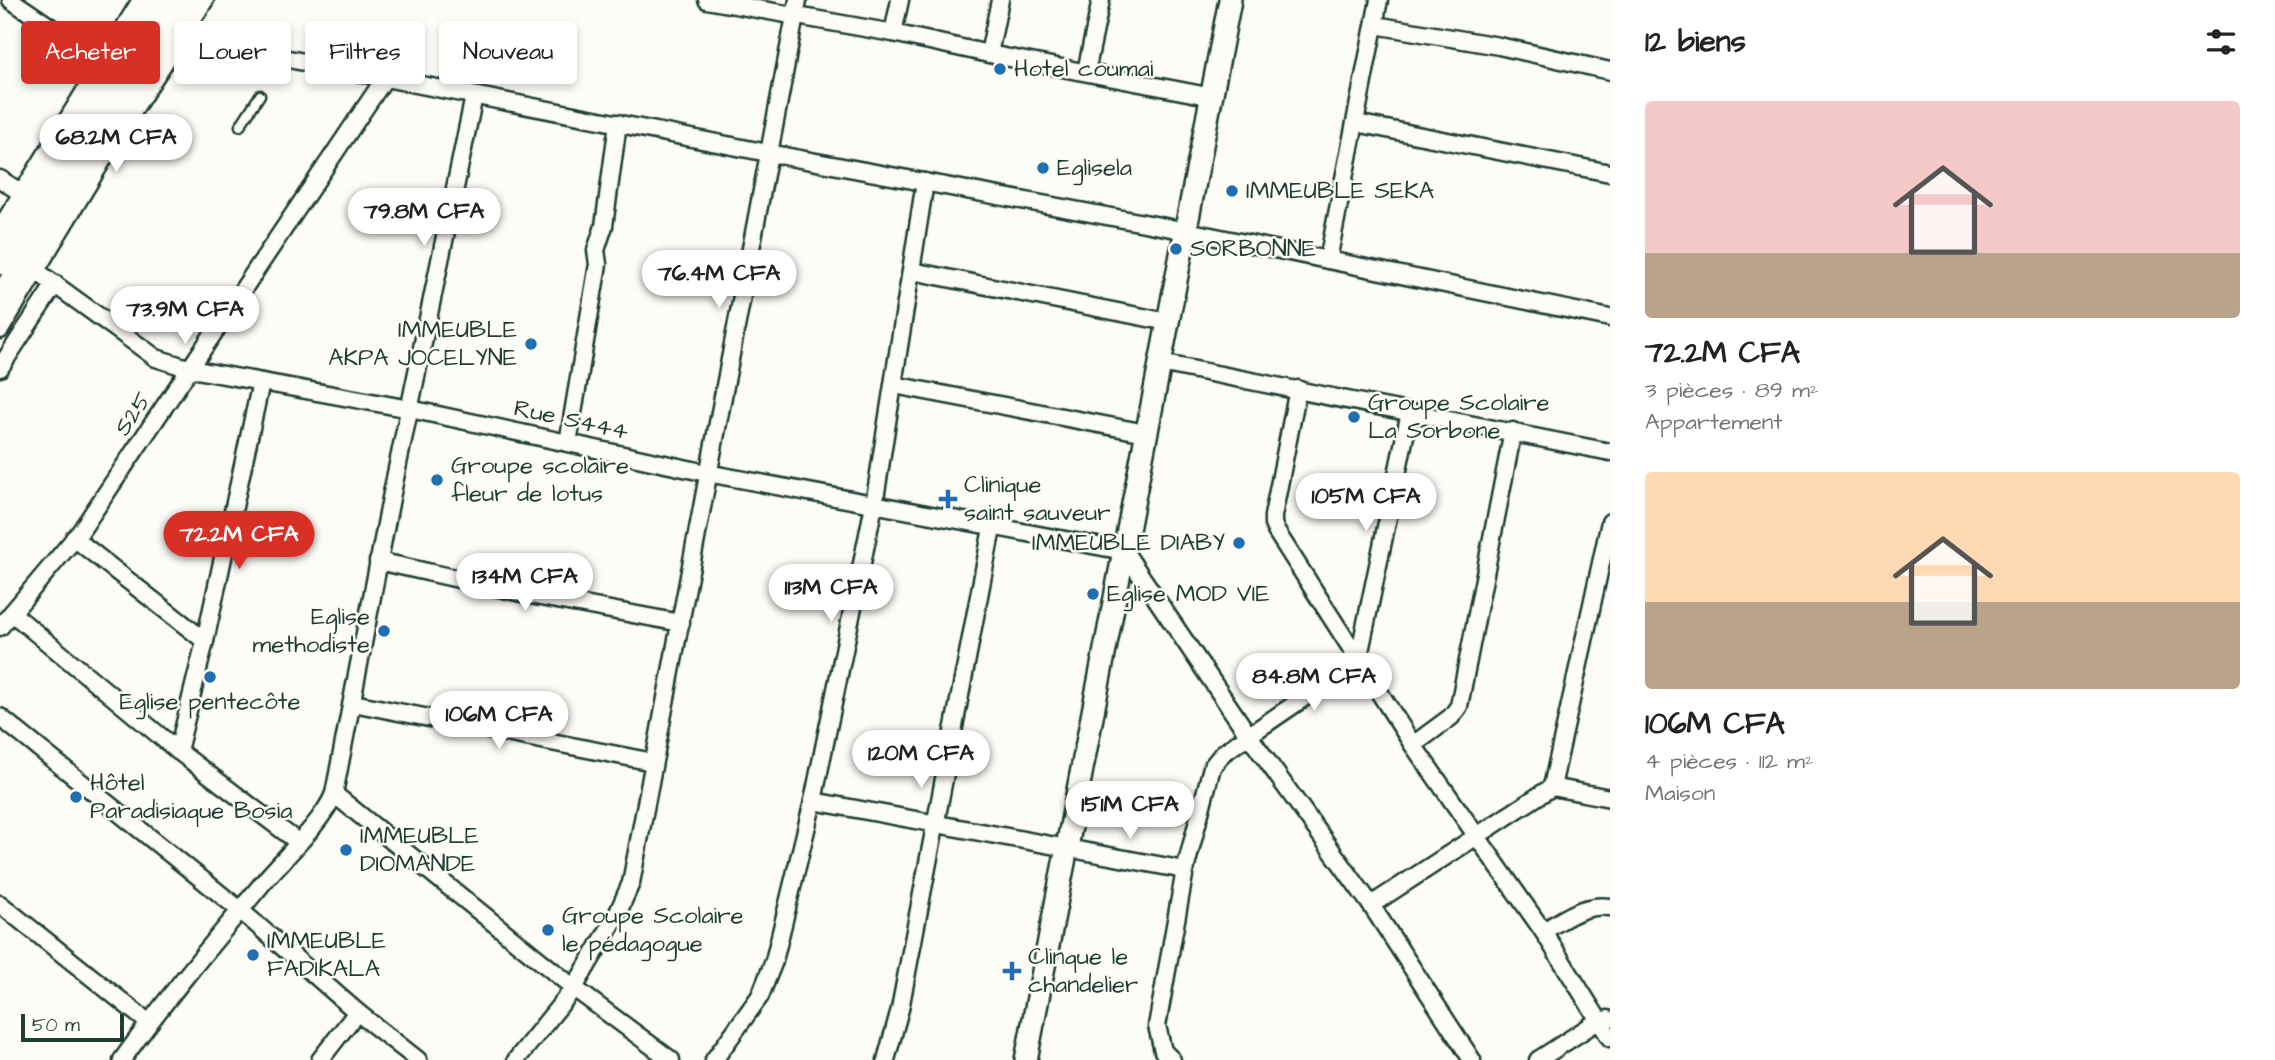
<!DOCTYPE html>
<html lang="fr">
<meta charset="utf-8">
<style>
body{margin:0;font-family:"Architects Daughter",sans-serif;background:#f2f2f2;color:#222;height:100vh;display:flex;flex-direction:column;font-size:26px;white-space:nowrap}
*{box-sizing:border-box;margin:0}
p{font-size:23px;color:#767676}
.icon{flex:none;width:38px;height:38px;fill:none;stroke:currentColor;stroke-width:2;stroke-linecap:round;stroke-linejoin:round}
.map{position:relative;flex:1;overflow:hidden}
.sheet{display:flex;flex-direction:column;background:#fff;width:665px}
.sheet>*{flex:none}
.guide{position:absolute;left:21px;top:21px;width:665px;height:63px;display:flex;gap:14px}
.scale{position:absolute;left:21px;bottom:18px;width:103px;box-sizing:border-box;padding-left:7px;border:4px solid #1f3d34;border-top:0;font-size:19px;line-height:24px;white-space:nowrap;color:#1f3d34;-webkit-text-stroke:5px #fdfcf7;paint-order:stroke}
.price{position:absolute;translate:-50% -60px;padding:0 16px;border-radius:24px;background:#fff;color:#222;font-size:23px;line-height:46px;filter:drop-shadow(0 2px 4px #0008)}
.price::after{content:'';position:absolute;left:50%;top:42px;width:21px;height:16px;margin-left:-10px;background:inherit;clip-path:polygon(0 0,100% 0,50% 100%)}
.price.on{background:#d93025;color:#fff}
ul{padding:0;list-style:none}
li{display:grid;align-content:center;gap:14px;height:371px;padding:0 35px}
li span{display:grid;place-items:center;height:217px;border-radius:7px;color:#555}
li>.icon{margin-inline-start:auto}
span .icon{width:126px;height:126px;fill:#fffc;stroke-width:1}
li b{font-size:30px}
h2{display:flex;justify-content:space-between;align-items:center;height:84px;padding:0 35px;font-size:30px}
.tag{padding:0 24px;border-radius:7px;background:#fff;box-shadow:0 4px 10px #0003;font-size:24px;line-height:63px}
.tag.on{background:#d93025;color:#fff}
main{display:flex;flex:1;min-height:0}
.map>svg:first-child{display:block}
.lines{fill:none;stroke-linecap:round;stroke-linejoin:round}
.service-casing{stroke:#1f3d34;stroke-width:13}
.minor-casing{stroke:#1f3d34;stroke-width:21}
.tertiary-casing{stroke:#1f3d34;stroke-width:26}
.primary-casing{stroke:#1f3d34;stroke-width:32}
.service{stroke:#fdfcf7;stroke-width:8}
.minor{stroke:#fdfcf7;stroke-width:16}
.tertiary{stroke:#fdfcf7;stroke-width:21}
.primary{stroke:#fdfcf7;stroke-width:26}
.poi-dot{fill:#1f6fb2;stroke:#fdfcf7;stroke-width:2.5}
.labels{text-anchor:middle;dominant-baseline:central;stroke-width:5;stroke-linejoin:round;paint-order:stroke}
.poi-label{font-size:24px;fill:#1f3d34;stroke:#fdfcf7;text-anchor:start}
.street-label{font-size:24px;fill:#1f3d34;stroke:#fdfcf7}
</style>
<main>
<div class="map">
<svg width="1610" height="1060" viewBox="0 0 1610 1060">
<rect width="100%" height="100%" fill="#fdfcf7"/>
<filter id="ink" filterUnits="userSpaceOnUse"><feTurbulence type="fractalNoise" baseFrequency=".0143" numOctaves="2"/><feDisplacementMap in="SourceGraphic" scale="14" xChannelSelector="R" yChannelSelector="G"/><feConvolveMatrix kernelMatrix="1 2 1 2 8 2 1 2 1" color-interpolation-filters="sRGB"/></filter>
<g filter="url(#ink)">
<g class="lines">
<defs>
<polyline id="service" points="240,126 260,95"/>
<g id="minor">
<polyline points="11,0 102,62"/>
<polyline points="707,0 893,33 989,54 1213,97"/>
<polyline points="1375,25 1499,46 1610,71"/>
<polyline points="893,33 900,0"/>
<polyline points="183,35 212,44 768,153 1187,231 1610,318"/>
<polyline points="989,54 1000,0"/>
<polyline points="1086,72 1101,0"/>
<polyline points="1356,123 1610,173"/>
<polyline points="0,179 23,194"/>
<polyline points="0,229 141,0"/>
<polyline points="1328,260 1379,0"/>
<polyline points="35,270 156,358 191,369 410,409 707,473 1124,551 1249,736 1371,905 1472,1060"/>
<polyline points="912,271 1168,322"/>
<polyline points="0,330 125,123 205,0"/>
<polyline points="1160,363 1610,452"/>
<polyline points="0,368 55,284"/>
<polyline points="894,385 1146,433"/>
<polyline points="1298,389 1273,516 1273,524 1276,531 1413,745 1543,931 1610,1038"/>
<polyline points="568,443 598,264 596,250 604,226 618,123"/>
<polyline points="74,538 205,641"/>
<polyline points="378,561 535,596 681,623"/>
<polyline points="12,613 178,751 298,842"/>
<polyline points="0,627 80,532 385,78"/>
<polyline points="353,703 653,762"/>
<polyline points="0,717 240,910 357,1012 418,1060"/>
<polyline points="1413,745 1451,717 1459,706 1513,431"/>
<polyline points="178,751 205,641 261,382"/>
<polyline points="1552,787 1610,522"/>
<polyline points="334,794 574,988 671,1060"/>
<polyline points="813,801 1185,870"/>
<polyline points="0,904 149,1023"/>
<polyline points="1371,905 1552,787 1610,798"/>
<path d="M1543 931C1565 919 1584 903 1610 907"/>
<path d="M122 1060C167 997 217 938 267 878 287 855 323 821 334 794L392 493 474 96"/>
<polyline points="320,1060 357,1012"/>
<polyline points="516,1060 574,988 616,917 631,883 798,0"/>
<polyline points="714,1060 760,996 774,961 813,801 874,505 925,182"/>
<polyline points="886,1060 900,1009 992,528"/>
<polyline points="1172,1060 1163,1051 1157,1026 1185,870 1212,767 1223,753 1358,661 1410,412"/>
<polyline points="1538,1060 1598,1021 1608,1019"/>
</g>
<polyline id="tertiary" points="1026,1060 1230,0"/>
<g id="primary">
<polyline points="0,261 161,0"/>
<polyline points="0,303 183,0"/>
</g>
</defs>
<!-- service casing -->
<use href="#service" class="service-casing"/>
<!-- minor casing -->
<use href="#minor" class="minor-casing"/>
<!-- tertiary casing -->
<use href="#tertiary" class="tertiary-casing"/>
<!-- primary casing -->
<use href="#primary" class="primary-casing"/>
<!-- service -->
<use href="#service" class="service"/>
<!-- minor -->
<use href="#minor" class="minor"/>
<!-- tertiary -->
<use href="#tertiary" class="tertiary"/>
<!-- primary -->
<use href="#primary" class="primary"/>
</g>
</g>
<!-- markers -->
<g class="poi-dot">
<circle cx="1000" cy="69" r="7"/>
<circle cx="1043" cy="168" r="7"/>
<circle cx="1232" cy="191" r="7"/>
<circle cx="1176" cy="249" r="7"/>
<circle cx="531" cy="344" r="7"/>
<circle cx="1354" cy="417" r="7"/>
<circle cx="437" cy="480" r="7"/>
<path d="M944.5 488.5h7v7h7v7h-7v7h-7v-7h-7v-7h7z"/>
<circle cx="1239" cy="543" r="7"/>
<circle cx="1093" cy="594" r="7"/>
<circle cx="384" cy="631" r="7"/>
<circle cx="210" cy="677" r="7"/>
<circle cx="76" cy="797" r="7"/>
<circle cx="346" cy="850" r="7"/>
<circle cx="548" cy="930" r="7"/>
<circle cx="253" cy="955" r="7"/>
<path d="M1008.5 960.5h7v7h7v7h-7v7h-7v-7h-7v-7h7z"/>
</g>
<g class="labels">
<!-- poi labels -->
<g class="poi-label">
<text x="1014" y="69">Hotel coumai</text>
<text x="1057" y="168">Eglisela</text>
<text x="1246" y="191">IMMEUBLE SEKA</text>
<text x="1190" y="249">SORBONNE</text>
<text x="517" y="330" text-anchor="end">IMMEUBLE<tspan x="517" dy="28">AKPA JOCELYNE</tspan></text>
<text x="1368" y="403">Groupe Scolaire<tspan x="1368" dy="28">La Sorbone</tspan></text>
<text x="451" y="466">Groupe scolaire<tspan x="451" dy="28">fleur de lotus</tspan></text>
<text x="964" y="485">Clinique<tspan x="964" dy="28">saint sauveur</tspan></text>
<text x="1225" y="543" text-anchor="end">IMMEUBLE DIABY</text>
<text x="1107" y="594">Eglise MOD VIE</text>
<text x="370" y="617" text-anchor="end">Eglise<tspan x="370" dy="28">methodiste</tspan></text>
<text x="210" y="702" text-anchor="middle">Eglise pentecôte</text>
<text x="90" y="783">Hôtel<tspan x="90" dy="28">Paradisiaque Bosia</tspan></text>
<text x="360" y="836">IMMEUBLE<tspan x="360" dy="28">DIOMANDE</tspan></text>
<text x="562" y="916">Groupe Scolaire<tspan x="562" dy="28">le pédagogue</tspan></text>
<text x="267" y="941">IMMEUBLE<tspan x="267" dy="28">FADIKALA</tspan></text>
<text x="1028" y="957">Clinque le<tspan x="1028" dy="28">chandelier</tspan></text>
</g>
<!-- street labels -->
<g class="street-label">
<text transform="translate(133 414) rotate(-56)">S25</text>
<text transform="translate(571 420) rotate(12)">Rue S444</text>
</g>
</g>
</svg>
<div class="scale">50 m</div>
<b class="price" style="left:116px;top:174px">68.2M CFA</b>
<b class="price" style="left:424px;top:248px">79.8M CFA</b>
<b class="price" style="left:719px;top:310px">76.4M CFA</b>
<b class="price" style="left:185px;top:346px">73.9M CFA</b>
<b class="price" style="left:1366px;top:533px">105M CFA</b>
<b class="price on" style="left:239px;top:571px">72.2M CFA</b>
<b class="price" style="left:525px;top:613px">134M CFA</b>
<b class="price" style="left:831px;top:624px">113M CFA</b>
<b class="price" style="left:1314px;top:713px">84.8M CFA</b>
<b class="price" style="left:499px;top:751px">106M CFA</b>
<b class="price" style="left:921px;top:790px">120M CFA</b>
<b class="price" style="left:1130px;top:841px">151M CFA</b>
<div class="guide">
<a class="tag on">Acheter</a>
<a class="tag">Louer</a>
<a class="tag">Filtres</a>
<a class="tag">Nouveau</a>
</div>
</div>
<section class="sheet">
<h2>12 biens<svg class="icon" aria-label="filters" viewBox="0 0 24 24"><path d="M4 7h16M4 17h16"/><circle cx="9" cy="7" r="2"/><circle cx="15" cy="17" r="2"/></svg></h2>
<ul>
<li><span style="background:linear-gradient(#f6c9c9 70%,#b9a48a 0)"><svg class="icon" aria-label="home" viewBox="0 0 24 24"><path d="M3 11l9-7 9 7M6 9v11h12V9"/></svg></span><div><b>72.2M CFA</b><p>3 pièces · 89 m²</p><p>Appartement</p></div></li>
<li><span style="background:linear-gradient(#ffd9b3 60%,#b9a48a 0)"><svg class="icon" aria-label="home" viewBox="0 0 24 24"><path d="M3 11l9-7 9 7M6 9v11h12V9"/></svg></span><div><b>106M CFA</b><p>4 pièces · 112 m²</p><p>Maison</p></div></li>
</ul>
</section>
</main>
